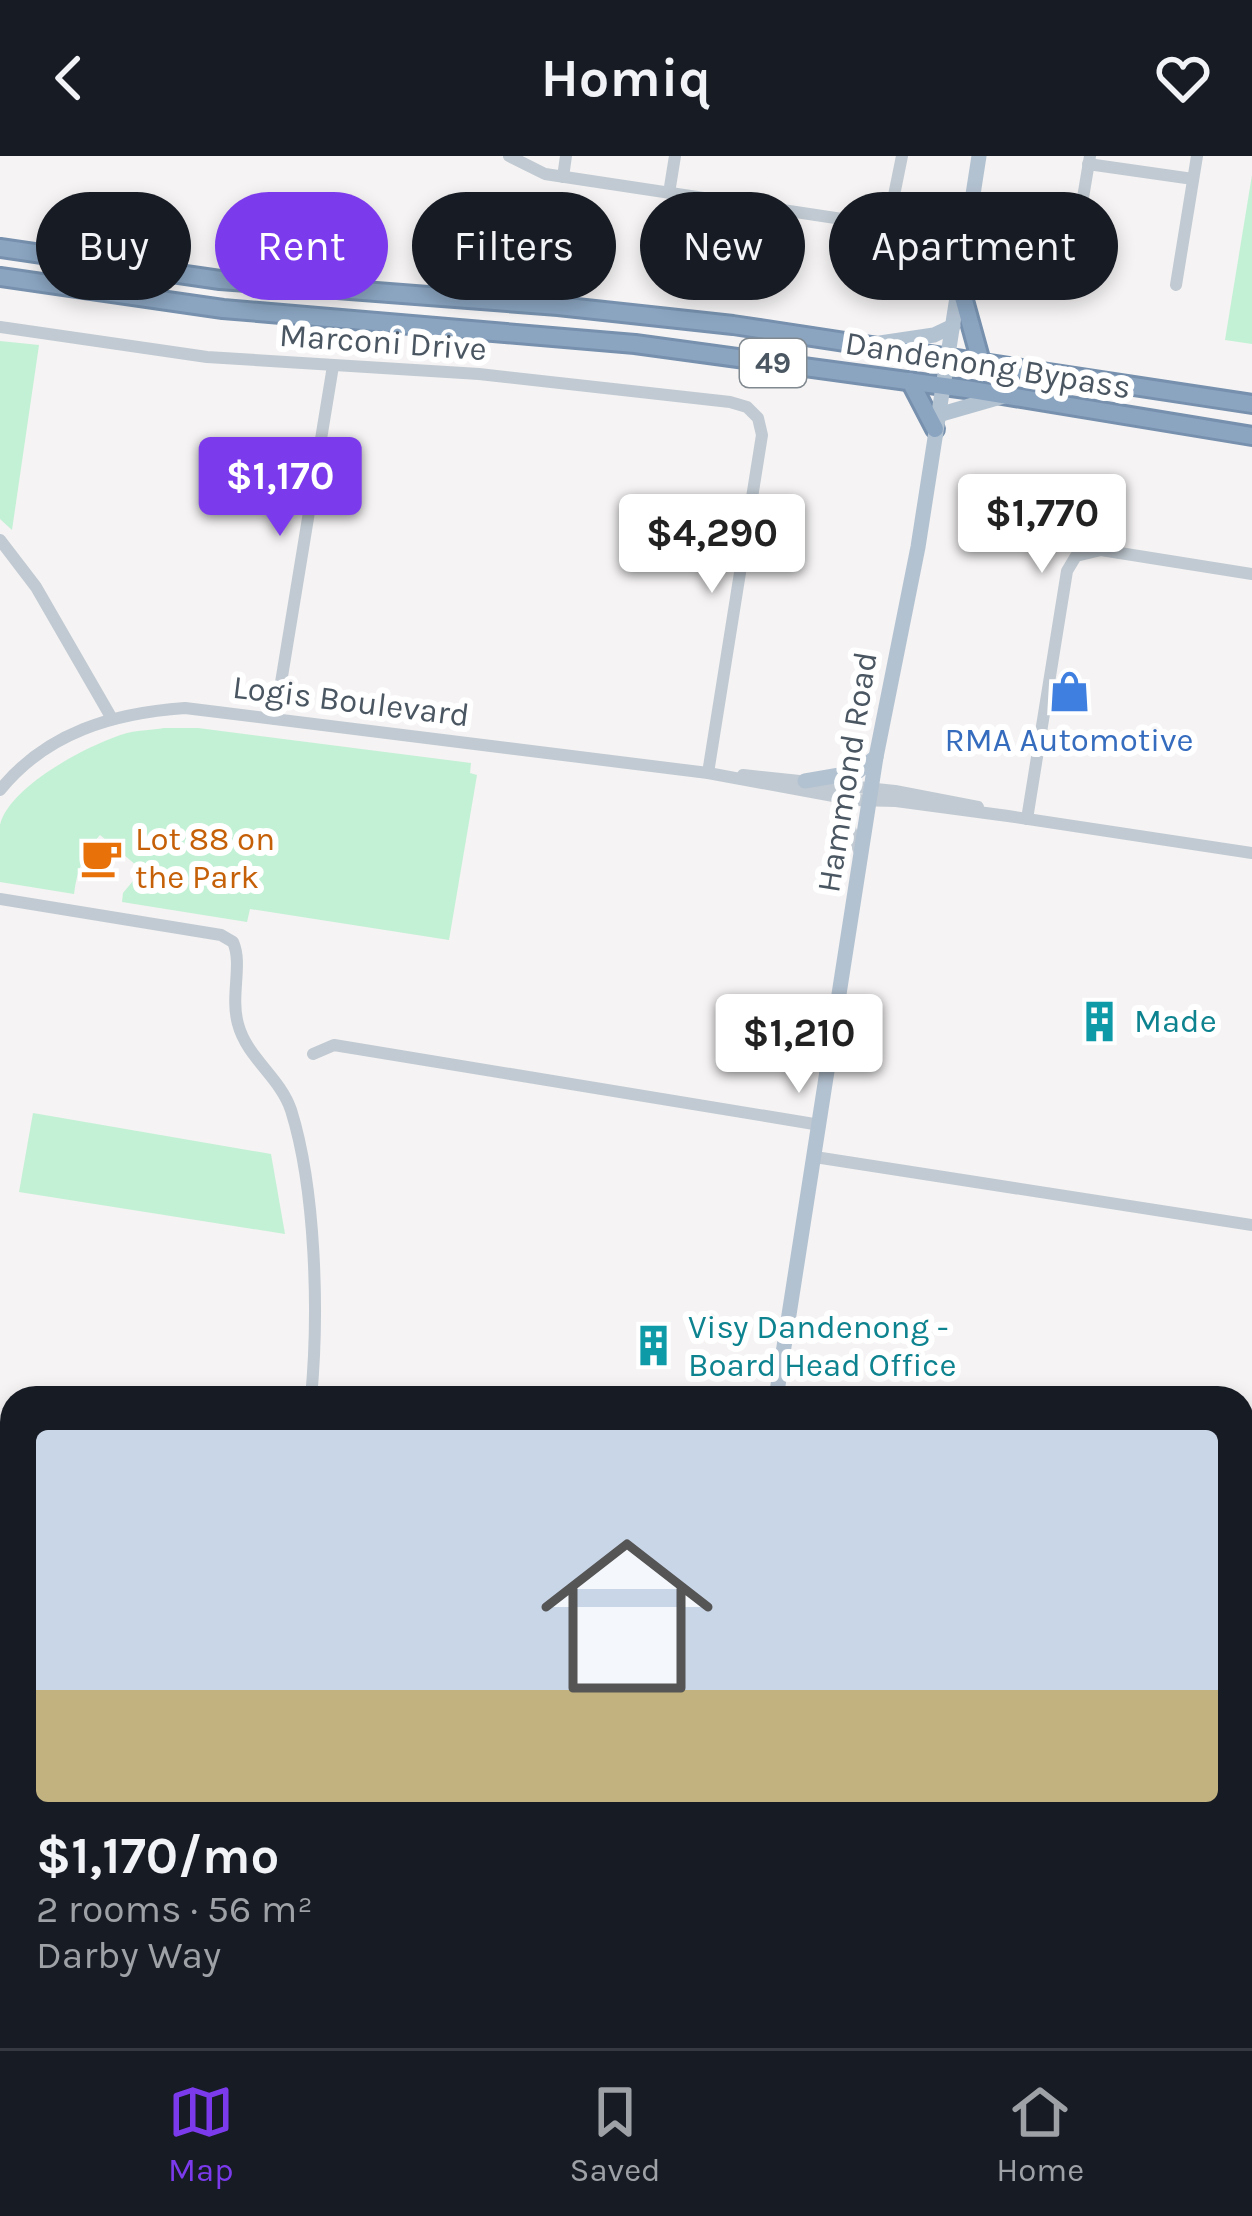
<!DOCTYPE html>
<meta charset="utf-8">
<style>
body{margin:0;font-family:Karla,sans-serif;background:#242831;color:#f1f3f6;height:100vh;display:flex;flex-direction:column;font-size:45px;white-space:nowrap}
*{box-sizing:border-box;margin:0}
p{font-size:39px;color:#9ea1a6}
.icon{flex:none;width:66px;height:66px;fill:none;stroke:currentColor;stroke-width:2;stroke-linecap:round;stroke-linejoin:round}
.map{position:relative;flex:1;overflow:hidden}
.side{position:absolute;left:0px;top:1230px;width:1254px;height:663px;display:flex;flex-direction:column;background:#171b24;border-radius:36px 36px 0 0;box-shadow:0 6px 18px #0003}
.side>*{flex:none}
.hud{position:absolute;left:36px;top:36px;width:1182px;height:108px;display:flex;gap:24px}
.price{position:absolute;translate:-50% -102px;padding:0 27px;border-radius:12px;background:#fff;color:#222;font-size:39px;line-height:78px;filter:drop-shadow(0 3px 6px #0008)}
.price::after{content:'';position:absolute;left:50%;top:72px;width:36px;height:27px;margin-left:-18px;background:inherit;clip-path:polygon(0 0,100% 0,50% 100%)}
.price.active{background:#7c3aed;color:#fff}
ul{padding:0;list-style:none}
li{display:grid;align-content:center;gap:24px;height:636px;padding:0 36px}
li span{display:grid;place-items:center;height:372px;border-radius:12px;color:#555}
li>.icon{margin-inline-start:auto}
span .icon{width:216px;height:216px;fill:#fffc;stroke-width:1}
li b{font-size:51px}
.tag{padding:0 42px;border-radius:54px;background:#171b24;box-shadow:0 6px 18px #0003;font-size:42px;line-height:108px}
.tag.active{background:#7c3aed;color:#fff}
header{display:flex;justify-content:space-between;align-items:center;height:156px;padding:0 36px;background:#171b24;font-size:54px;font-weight:700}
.dock{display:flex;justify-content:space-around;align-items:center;height:168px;border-top:3px solid #363941;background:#171b24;font-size:33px;color:#9ea1a6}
.dock a{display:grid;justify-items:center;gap:6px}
.dock .active{color:#7c3aed}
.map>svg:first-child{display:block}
.green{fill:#c3f1d5}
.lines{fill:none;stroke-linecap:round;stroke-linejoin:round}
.highway-casing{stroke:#7690ad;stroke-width:22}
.minor{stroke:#c1cad2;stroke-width:12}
.major{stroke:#b3c2d1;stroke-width:15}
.highway{stroke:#8ba5c1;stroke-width:16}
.labels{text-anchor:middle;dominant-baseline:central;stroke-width:12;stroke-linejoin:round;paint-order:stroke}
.shield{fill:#fff;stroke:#808990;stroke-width:3}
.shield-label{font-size:30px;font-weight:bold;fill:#4a5661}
.street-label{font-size:33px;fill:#4a5661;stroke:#fff}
.shop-label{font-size:33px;fill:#366cbe;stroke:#fff}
.food-label{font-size:33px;fill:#c56008;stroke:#fff;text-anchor:start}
.culture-label{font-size:33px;fill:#0d838f;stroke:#fff;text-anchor:start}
</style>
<header><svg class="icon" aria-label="back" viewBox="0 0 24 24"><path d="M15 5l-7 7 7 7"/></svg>Homiq<svg class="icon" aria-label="heart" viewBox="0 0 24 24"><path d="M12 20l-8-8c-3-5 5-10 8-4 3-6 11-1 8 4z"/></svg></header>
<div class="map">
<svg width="1252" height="1892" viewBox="0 0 1252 1892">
<rect width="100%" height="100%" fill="#f5f3f3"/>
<!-- green -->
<g class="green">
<polygon points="1252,19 1252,188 1225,184"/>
<polygon points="0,185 39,189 12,374 0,363"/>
<path d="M164 572H198L471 607 470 617 477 619 449 784 250 753 247 766 122 746 123 737 142 714 100 679C84 696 77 714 74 738L0 726C0 708 0 686 0 669 9 630 91 587 127 577 139 574 152 574 164 572Z"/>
<polygon points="33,957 271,998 285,1078 19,1036"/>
</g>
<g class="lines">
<defs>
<g id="highway">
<polyline points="0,92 220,124 558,150 733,169 1252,248"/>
<polyline points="0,121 223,153 635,188 966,233 1252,280"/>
<polyline points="960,130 981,206"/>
<polyline points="910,225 935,273"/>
</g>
</defs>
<!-- highway casing -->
<use href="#highway" class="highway-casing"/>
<!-- minor -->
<g class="minor">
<polyline points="509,0 545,18 875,68 890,59 902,0"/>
<polyline points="1088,8 1193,23"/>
<polyline points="563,21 566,0"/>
<polyline points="669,37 675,0"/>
<polyline points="1071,113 1090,0"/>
<polyline points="1176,129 1197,0"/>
<polyline points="0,171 207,201 479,218 730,246 747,251 758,262 762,279 708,617"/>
<polyline points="0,384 36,431 111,561"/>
<polyline points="275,563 333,210"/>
<polyline points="743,619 895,635 978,651"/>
<path d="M0 634C47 576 114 557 185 552L708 617 855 644 896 645 1008 660 1252 697"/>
<polyline points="837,642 861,699"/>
<polyline points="1027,663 1067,415 1076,400 1101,394 1252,418"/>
<path d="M0 743 221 779 233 786C243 808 230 839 238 868 247 902 280 921 291 954 316 1034 319 1158 311 1242"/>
<polyline points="313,898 334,889 820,969"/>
<polyline points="815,1001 1252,1069"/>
<polyline points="0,1443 12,1444"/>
<polyline points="0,1587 12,1588"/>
<polyline points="0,1647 12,1649"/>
<polyline points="200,1892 202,1881"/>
<polyline points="218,1892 220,1881"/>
<polyline points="653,1892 654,1881"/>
</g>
<!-- major -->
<g class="major">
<polyline points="880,187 934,179 953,170"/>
<polyline points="938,259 1004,240"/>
<polyline points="805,625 857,616 876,601"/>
<polyline points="776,1242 876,601 918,391 979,0"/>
<polyline points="0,1601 12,1602"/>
<polyline points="0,1627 12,1629"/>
<polyline points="1242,1794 1252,1796"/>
<polyline points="1242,1814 1252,1816"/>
<polyline points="668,1892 670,1881"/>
<polyline points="681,1892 683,1881"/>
</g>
<!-- highway -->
<use href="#highway" class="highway"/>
</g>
<!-- icons -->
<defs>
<symbol id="shop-bare" viewBox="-9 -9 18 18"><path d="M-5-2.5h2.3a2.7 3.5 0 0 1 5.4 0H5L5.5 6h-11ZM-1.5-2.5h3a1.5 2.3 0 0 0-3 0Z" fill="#3f7fe0" stroke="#fff" stroke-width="2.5" paint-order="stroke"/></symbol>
<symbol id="cafe-bare" viewBox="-9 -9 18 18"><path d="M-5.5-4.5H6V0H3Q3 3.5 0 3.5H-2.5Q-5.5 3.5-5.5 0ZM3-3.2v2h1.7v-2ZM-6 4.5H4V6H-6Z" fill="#e8710a" stroke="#fff" stroke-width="2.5" paint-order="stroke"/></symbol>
<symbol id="building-bare" viewBox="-9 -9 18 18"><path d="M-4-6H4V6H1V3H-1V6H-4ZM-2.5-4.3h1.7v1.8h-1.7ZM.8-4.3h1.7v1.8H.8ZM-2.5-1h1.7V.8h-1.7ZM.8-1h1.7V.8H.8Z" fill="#0f9aa8" stroke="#fff" stroke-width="2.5" paint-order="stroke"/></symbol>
</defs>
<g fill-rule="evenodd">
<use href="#shop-bare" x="1040" y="506" width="59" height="59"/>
<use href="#cafe-bare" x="72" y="672" width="59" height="59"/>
<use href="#building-bare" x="1070" y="836" width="59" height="59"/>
<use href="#building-bare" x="624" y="1160" width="59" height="59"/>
</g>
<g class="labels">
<!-- shield labels -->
<rect class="shield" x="740" y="183" width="66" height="48" rx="9"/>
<g class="shield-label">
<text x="773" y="207">49</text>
</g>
<!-- street labels -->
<g class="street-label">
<text transform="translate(383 186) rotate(4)">Marconi Drive</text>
<text transform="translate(988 209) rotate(9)">Dandenong Bypass</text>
<text transform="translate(351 545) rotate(7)">Logis Boulevard</text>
<text transform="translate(847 616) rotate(-81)">Hammond Road</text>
</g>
<!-- shop labels -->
<g class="shop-label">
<text x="1069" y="584">RMA Automotive</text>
</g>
<!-- food labels -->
<g class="food-label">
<text x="135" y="683">Lot 88 on<tspan x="135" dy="38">the Park</tspan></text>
</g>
<!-- culture labels -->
<g class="culture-label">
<text x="1134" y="865">Made</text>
<text x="688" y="1171">Visy Dandenong -<tspan x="688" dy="38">Board Head Office</tspan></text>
</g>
</g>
</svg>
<b class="price active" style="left:280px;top:383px">$1,170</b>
<b class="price" style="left:1042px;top:420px">$1,770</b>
<b class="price" style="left:712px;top:440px">$4,290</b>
<b class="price" style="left:799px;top:940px">$1,210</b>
<div class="hud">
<a class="tag">Buy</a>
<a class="tag active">Rent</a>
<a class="tag">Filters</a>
<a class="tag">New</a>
<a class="tag">Apartment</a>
</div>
<section class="side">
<ul>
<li><span style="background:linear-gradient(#c9d6e8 70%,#c2b280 0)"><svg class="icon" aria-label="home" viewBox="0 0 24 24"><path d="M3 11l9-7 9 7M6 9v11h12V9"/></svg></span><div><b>$1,170/mo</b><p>2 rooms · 56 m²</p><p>Darby Way</p></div></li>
</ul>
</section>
</div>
<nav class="dock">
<a class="active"><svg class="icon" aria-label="map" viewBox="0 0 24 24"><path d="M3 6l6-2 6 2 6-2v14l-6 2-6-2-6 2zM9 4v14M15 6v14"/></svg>Map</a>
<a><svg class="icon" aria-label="saved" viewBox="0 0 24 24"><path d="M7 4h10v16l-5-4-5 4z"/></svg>Saved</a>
<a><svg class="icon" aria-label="home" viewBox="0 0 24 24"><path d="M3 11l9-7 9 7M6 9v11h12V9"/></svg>Home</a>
</nav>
